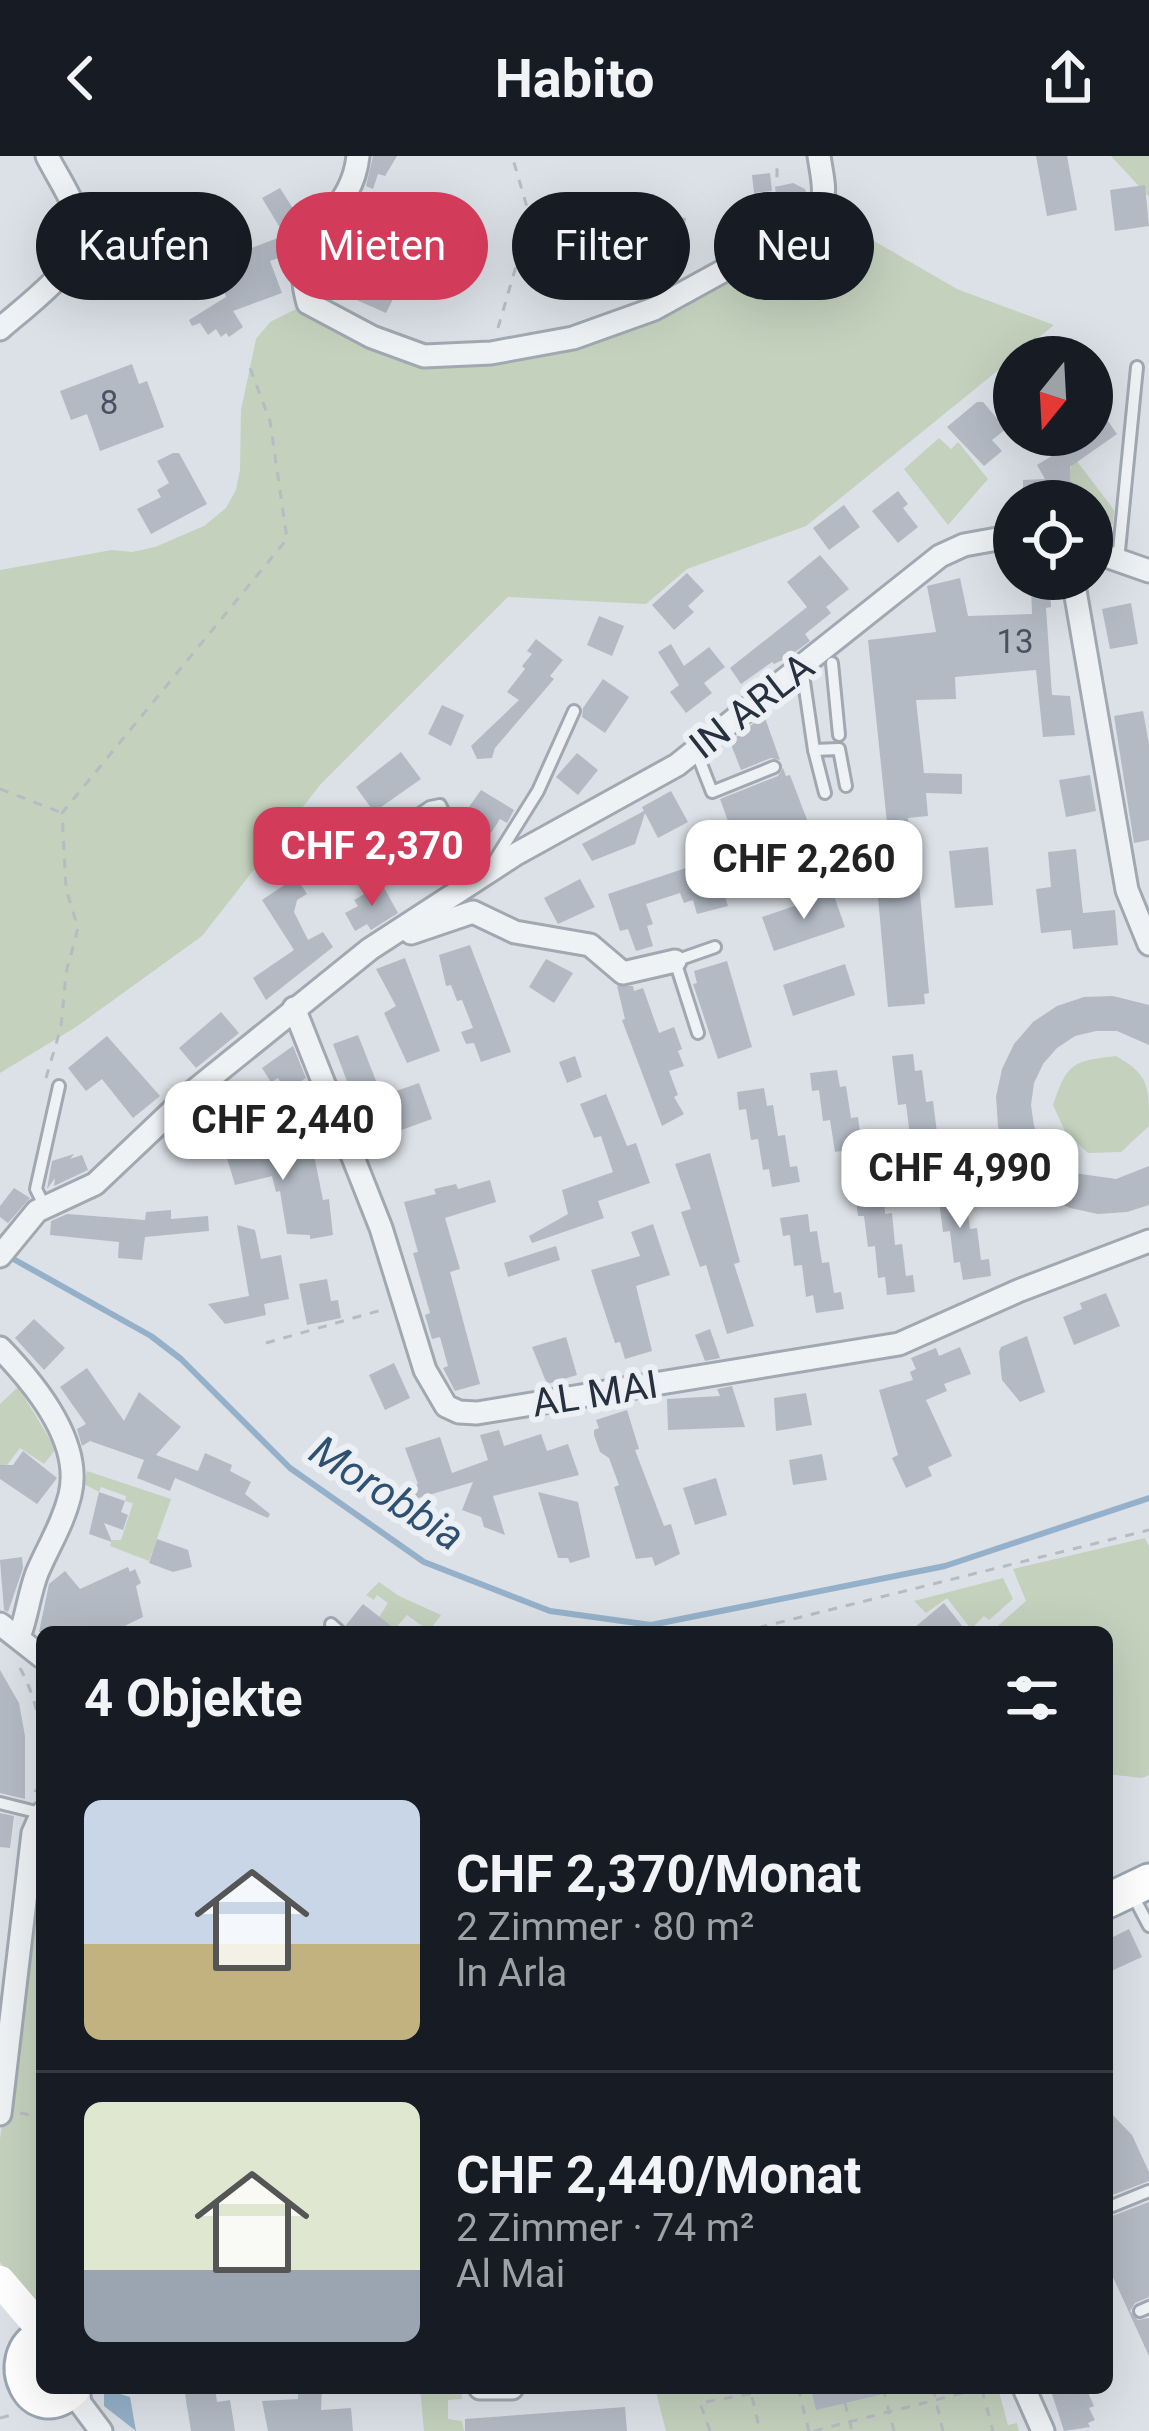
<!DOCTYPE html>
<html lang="de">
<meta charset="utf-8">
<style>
body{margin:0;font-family:Roboto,sans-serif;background:#242831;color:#f1f3f6;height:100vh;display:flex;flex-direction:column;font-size:45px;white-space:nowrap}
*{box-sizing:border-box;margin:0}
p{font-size:39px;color:#9ea1a6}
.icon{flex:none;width:66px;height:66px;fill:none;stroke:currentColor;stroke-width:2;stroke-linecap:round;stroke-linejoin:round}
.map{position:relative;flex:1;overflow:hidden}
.details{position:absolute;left:36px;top:1470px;width:1077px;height:768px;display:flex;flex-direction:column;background:#171b24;border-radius:18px;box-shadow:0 12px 48px #0002}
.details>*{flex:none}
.banner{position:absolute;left:36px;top:36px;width:1077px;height:108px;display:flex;gap:24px}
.needle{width:78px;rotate:198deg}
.buttons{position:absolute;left:993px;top:180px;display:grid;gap:24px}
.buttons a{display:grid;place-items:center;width:120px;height:120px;border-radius:50%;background:#171b24;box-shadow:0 12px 48px #0002;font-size:60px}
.price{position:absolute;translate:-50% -102px;padding:0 27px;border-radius:24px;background:#fff;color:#222;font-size:39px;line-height:78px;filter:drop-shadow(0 3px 6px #0008)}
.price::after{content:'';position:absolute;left:50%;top:72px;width:36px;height:27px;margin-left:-18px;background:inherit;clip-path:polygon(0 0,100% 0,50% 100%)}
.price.on{background:#d23b59;color:#fff}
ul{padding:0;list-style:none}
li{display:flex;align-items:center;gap:36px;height:300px;padding:0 48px}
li+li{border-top:3px solid #363941}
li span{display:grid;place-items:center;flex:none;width:336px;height:240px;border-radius:18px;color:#555}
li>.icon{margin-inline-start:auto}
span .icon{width:144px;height:144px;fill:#fffc;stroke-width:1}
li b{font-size:51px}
h2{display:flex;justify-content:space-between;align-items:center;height:144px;padding:0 48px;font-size:51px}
.pill{padding:0 42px;border-radius:54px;background:#171b24;box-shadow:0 12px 48px #0002;font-size:42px;line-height:108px}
.pill.on{background:#d23b59;color:#fff}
header{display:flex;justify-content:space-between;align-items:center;height:156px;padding:0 48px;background:#171b24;font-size:54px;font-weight:700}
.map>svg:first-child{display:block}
.green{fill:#c3d1bd}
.water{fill:#95b1c9}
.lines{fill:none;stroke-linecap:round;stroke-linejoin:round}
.stream{stroke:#95b1c9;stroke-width:6}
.building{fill:#b3bac4}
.lane-casing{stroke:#a2a8b1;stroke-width:16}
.street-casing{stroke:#a2a8b1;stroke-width:27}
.primary-casing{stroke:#9ba6b3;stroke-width:39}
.path{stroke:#b7bcc2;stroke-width:3;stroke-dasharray:9 9;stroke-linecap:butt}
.lane{stroke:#eff2f5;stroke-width:10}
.street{stroke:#eff2f5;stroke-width:21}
.secondary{stroke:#fff;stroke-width:30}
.primary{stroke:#fff;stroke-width:33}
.labels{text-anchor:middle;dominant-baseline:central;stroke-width:12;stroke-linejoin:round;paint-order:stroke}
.number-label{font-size:33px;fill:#495260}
.street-label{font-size:39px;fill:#26303e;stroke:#ecf0f5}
.water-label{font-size:42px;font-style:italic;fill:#2e5073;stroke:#ecf0f5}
</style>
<header><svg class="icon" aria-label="back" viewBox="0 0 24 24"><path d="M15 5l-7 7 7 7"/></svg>Habito<svg class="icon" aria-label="share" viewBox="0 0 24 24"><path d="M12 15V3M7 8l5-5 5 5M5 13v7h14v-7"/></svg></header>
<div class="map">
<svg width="1149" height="2275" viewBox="0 0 1149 2275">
<rect width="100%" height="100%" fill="#dce1e7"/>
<!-- green -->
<g class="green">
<polygon points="1111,0 1149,0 1149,41"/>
<polygon points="843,67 957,133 1054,169 806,370 687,413 646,448 508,441 320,629 202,780 76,871 0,917 0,414 112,394 132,396 155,391 204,370 226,352 236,334 240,314 241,254 256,183 270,166 308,147 424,200 573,182 803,71"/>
<polygon points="939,282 951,293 958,286 988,323 948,369 904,313"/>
<polygon points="1076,304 1114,354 1113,368 1101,375 1092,373 1092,345 1066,345 1065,337 1071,336 1070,313"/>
<path d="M1116 900C1149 919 1149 929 1149 970L1121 996 1088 997 1065 975 1053 949C1067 906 1074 905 1116 900Z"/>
<polygon points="18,1231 56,1293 44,1308 20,1292 4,1313 0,1310 0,1248"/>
<polygon points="87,1315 171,1343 149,1405 110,1390 112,1384 121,1384 133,1347 125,1345 126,1340 101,1331 99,1336 84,1328"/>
<polygon points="1145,1382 1149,1390 1149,1619 1142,1622 1107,1618 1107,1476 991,1476 1026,1445 1013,1413"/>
<polygon points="1003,1422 1013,1443 989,1464 984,1460 971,1473 947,1442 926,1457 914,1445"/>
<polygon points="379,1426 399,1440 441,1459 429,1475 407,1459 392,1476 375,1468 388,1447 377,1439 374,1444 366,1439"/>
<polygon points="42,1699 42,2154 22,2138 0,2106 0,1983"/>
<polygon points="420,2232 461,2232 462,2243 448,2244 448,2263 462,2265 464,2275 424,2275"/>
<polygon points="655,2232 998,2232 1008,2269 1017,2267 1019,2275 666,2275"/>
</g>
<!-- water -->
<polygon class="water" points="104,2233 130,2241 136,2275 104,2250"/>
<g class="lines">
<!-- stream -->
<polyline class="stream" points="8,1100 151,1180 181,1203 290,1312 424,1406 550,1455 651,1469 945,1410 1149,1342"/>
</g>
<!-- building -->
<g class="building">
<polygon points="373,0 397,0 385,20 378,18 373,33 366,30"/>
<polygon points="1036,0 1067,0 1077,54 1047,60"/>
<polygon points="770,17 772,35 754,37 752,19"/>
<polygon points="793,27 805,33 808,41 801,53 793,56 781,48 775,31"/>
<polygon points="1145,29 1149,70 1115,75 1110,34"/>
<polygon points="280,32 304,70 291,90 262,42"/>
<polygon points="656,58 686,62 680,107 651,104"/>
<polygon points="200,67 204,88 182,93 177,71"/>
<polygon points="283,80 290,98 270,105 282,137 233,155 243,171 229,181 226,177 221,181 216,173 208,179 200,167 192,170 189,164 226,141 221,125 240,119 233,99"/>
<polygon points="348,101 387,106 386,115 394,116 393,143 386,157 343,138"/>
<polygon points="132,208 139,228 147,225 164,271 100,295 87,258 71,264 60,235"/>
<polygon points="1092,242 1117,278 1070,311 1071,337 1065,337 1066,345 1023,345 1023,324 1045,323 1037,309 1070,289 1062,279 1092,279"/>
<polygon points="977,246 983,246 1006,273 992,284 1002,295 984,310 947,271"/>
<polygon points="173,297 179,297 207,348 151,378 137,353 161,341 157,334 169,327 157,305"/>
<polygon points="898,335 908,348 903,352 918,371 898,387 872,355"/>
<polygon points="844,349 860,371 829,394 813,372"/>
<polygon points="820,399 849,433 826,451 831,457 805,478 810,485 787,502 774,508 772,506 741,528 730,512 807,451 787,426"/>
<polygon points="687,417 704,435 688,450 694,456 674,474 652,449"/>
<polygon points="960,422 968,460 1032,458 1031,431 1050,430 1051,451 1046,452 1052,539 1070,540 1075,579 1043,581 1036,514 955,521 956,543 916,544 924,617 962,618 962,638 926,637 928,660 908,662 911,693 916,693 929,837 924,838 925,848 888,851 873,687 889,686 868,484 936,476 927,430"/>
<polygon points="1131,447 1138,488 1110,493 1102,453"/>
<polygon points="599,460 624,470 612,500 587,489"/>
<polygon points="536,483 563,504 550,520 554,523 495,592 492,602 477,603 471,590 519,544 507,536 525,513 522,510 532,498 527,495"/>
<polygon points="671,488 684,510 709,491 725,511 704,527 712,537 686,557 670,536 679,529 658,496"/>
<polygon points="603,523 629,541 605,577 582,561 583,552"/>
<polygon points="442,549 464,559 451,590 428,578"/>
<polygon points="1143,555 1149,588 1149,684 1134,687 1114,560"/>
<polygon points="764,559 780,604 771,602 741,614 730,586"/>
<polygon points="401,596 421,623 374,656 356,631"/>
<polygon points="577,597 598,614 578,639 556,621"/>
<polygon points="783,612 786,620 790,619 809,669 818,666 830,700 759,725 738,665 729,668 720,643 778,620"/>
<polygon points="1090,619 1096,655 1066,661 1059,624"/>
<polygon points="481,634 514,654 507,667 500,663 491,677 464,658"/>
<polygon points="671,635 688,666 658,682 645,657 635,688 592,705 582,688 644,655 642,651"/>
<polygon points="352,666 367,696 332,715 317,688"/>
<polygon points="424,677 441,701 405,726 386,698"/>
<polygon points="988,691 993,749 955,752 949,695"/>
<polygon points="1076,693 1083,757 1115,754 1118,789 1073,793 1071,774 1041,777 1036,733 1051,731 1048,696"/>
<polygon points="713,703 728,750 697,758 693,744 684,747 680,737 646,748 653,768 647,770 653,790 636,795 628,773 620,775 608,738"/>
<polygon points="296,721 307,738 297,744 294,756 308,784 323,776 333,791 266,844 253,822 294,794 262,744"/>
<polygon points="580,723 595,751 558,768 544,742"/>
<polygon points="382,728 398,757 371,774 367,768 355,775 345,757 358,750 354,744"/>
<polygon points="833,737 845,771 774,795 762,761"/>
<polygon points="470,789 511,896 481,906 474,887 466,888 461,876 473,872 462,844 457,845 451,829 446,830 439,799"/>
<polygon points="405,802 440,895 407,907 384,857 396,850 376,813"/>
<polygon points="546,803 573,817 554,847 529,831"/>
<polygon points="727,805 752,891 718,903 693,828 697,827 694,815"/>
<polygon points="845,808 855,839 793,860 783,829"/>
<polygon points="617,830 633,830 634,835 643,832 659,877 674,871 682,893 678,895 684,910 669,915 678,939 674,941 684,958 662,970 622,864 625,863"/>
<polygon points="1113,840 1149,849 1149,889 1117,875 1096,875 1075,880 1057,892 1043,908 1034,927 1031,949 1034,970 1042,989 1056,1005 1074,1017 1116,1023 1149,1010 1149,1049 1127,1056 1098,1058 1070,1052 1044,1040 1023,1020 1007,997 998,970 996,941 1002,913 1014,888 1033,866 1057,850 1084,841"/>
<polygon points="221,856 239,877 196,912 179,892"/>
<polygon points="358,879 382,940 419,927 432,963 393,977 381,943 357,952 333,888"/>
<polygon points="107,880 160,940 133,962 102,923 86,935 68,912"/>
<polygon points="293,890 306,922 286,935 278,922 271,926 262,912"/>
<polygon points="913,898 915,915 922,914 926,946 933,945 937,977 945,976 947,993 919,996 916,979 910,980 906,948 898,949 892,900"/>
<polygon points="575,900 582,921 567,927 559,906"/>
<polygon points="837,914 840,931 846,930 851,962 858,961 862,993 869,992 872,1009 844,1013 841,995 835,996 830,964 823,965 819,934 812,935 810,917"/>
<polygon points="764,932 767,950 773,949 778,980 785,979 790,1011 797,1010 800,1026 772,1031 769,1013 763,1014 758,983 751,984 746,953 739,954 737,936"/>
<polygon points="606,938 627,990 636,987 650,1027 598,1045 604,1062 532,1087 529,1080 568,1058 562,1034 613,1016 601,980 594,982 580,948"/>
<polygon points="243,969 251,1000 313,994 323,1044 329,1043 333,1079 310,1083 310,1079 287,1078 280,1035 276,1036 272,1020 235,1029 219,975"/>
<polygon points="710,997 740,1106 734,1108 754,1170 727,1178 706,1109 700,1111 681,1056 691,1053 675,1008"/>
<polygon points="74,998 70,1003 82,999 88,1014 54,1030 55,1022 47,1033 52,1005"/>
<polygon points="490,1024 496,1046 445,1062 460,1113 450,1116 480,1228 455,1235 443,1212 448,1210 440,1181 432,1183 425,1159 430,1157 413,1097 418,1096 404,1046 436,1038 434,1033 456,1028 458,1033"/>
<polygon points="957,1025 959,1042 966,1041 970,1073 977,1072 981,1104 989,1103 991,1120 963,1124 960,1106 954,1107 950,1075 943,1076 939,1045 932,1046 930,1028"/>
<polygon points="14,1032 30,1042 8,1067 0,1061 0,1050"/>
<polygon points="884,1040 885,1058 892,1057 895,1089 902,1088 906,1120 913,1119 915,1136 887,1139 885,1121 878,1122 875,1090 868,1091 864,1060 858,1060 856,1043"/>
<polygon points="171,1054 171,1063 208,1060 209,1075 145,1081 142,1104 118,1102 119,1086 50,1079 51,1065 67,1058 145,1064 146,1056"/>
<polygon points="808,1058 810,1076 817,1075 822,1107 829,1106 834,1137 841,1136 844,1153 816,1157 813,1139 806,1141 802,1109 794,1110 790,1079 783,1080 780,1062"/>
<polygon points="653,1068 670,1119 636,1130 652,1195 625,1203 620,1186 615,1187 591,1114 640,1100 631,1076"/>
<polygon points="237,1069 255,1074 261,1103 281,1099 289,1143 264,1148 266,1159 225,1168 208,1148 249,1140"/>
<polygon points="556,1090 560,1104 508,1121 504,1107"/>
<polygon points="327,1123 331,1145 338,1144 341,1162 307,1169 299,1128"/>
<polygon points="1106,1137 1120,1170 1074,1189 1063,1161 1082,1153 1080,1147"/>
<polygon points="34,1163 65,1192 44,1214 15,1182"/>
<polygon points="710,1173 720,1202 705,1205 695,1179"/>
<polygon points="1027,1180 1045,1236 1020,1246 1002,1224 999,1196 1001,1191"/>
<polygon points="566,1181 577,1219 547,1228 532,1191"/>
<polygon points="960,1191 971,1218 944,1228 947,1235 926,1244 952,1300 928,1311 932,1320 906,1332 892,1302 898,1299 879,1234 913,1224 910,1216 916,1213 911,1202 936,1192 939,1200"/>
<polygon points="394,1207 410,1242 385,1254 369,1219"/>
<polygon points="87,1212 124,1265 139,1236 181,1271 156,1299 198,1315 205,1297 232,1309 230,1315 251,1326 245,1338 270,1358 268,1362 175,1322 170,1335 137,1322 144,1304 90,1285 82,1290 77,1273 86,1268 60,1231"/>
<polygon points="732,1230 745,1271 668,1274 667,1243 720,1240 717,1233"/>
<polygon points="806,1237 812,1269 776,1275 774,1242"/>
<polygon points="627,1254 639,1293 635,1294 664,1370 671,1368 680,1398 655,1410 652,1401 636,1403 614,1331 619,1329 609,1302 600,1296 594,1279 594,1274 599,1272 596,1264"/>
<polygon points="499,1274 504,1290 541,1278 547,1295 568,1288 579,1319 493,1340 505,1379 484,1371 481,1361 462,1354 473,1326 415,1343 411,1331 418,1328 405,1292 440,1281 452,1317 488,1304 480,1279"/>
<polygon points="23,1295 57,1322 37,1348 0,1323 0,1309 13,1309"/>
<polygon points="822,1298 827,1324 793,1329 789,1304"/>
<polygon points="716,1322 727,1359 695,1369 683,1332"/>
<polygon points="99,1336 125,1345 121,1356 128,1359 123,1374 104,1367 112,1386 89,1378"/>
<polygon points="538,1336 578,1346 590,1401 570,1407 568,1402 558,1402"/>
<polygon points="157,1383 188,1394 192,1411 173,1416 149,1407"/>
<polygon points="22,1401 23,1412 8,1456 4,1454 0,1404"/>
<polygon points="128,1411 130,1416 135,1413 141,1427 136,1430 143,1461 112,1476 39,1476 49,1428 65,1415 80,1433"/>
<polygon points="944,1447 967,1476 909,1476"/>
<polygon points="363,1448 399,1476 350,1476 346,1469"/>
<polygon points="0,1514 19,1547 25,1580 25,1643 0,1637"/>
<polygon points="0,1657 14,1660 10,1692 0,1691"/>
<polygon points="1129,1773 1142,1801 1107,1817 1107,1784"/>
<polygon points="1107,1953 1132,1979 1149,2016 1149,2025 1107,2041"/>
<polygon points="1149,2046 1149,2141 1135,2147 1130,2155 1138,2164 1149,2162 1149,2200 1107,2108 1107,2062"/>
<polygon points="184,2232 215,2232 217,2246 230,2244 235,2275 191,2275"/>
<polygon points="298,2232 322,2232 321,2254 351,2252 353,2275 268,2275 262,2245 298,2243"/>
<polygon points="811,2232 882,2232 883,2238 816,2254"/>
<polygon points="1050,2232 1086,2232 1094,2250 1089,2252 1095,2264 1088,2267 1090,2271 1064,2275"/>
<polygon points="625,2251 627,2275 465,2275 465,2263"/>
</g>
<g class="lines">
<defs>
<g id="lane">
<polyline points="1118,405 1137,211"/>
<polyline points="832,507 839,579"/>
<polyline points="802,512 814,594 825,637"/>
<polyline points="814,594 839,593 846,630"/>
<polyline points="696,595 712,636 774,611"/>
<polyline points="374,689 430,651 440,649 477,723"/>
<polyline points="493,707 538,635 574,555"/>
<polyline points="698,877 675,805 715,791"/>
<polyline points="44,1049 36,1033 59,930"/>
<polyline points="331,1468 340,1476"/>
<polyline points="0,1647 40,1657"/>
<polyline points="1131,1736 1149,1770"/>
<polyline points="1107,2052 1149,2035"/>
<polyline points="1140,2155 1149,2151"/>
</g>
<g id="street">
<path d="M358 0C351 67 286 71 308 147L372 181 424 200 491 197 573 182 654 153 803 71C831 48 824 33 819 0"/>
<path d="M0 173C21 154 82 110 81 80 81 54 59 24 47 0"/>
<polyline points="1092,395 1149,415"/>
<polyline points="1073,423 1127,734 1149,788"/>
<polyline points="411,777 473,756 515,776 590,789 623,817 675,805"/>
<polyline points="294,852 381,1072 425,1214 446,1250 459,1256 477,1257 899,1188 1018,1135 1149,1085"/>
<polyline points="0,1100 37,1055 95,1028 189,939 370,793 516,698 677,609 940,400 964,389 1014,380"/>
<path d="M0 1192C35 1228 83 1286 70 1339 63 1368 48 1391 37 1417 29 1438 27 1460 19 1481"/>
<polyline points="0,1468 42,1501"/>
<polyline points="0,1958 33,1677 42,1657"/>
<polyline points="78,2232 80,2247 101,2275"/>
<polyline points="480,2232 512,2232"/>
<polyline points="1024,2232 1043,2275"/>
</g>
<g id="primary">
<polyline points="1107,1745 1149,1725"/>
<path d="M42 2180C0 2199 31 2275 74 2232"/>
</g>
</defs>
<!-- lane casing -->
<use href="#lane" class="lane-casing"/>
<!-- street casing -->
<use href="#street" class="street-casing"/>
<!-- primary casing -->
<use href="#primary" class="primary-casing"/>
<!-- path -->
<g class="path">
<polyline points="744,79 777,48 777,12"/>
<polyline points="498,172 519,100 527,51 512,0"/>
<polyline points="0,633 60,656"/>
<polyline points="46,922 61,871 66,817 78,772 66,733 62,657 287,383 270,265 250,212"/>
<polyline points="266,1187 385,1153"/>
<polyline points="741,1476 1149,1374"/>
<path d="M20 1512C39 1547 50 1597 35 1636"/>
<polyline points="20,1957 42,1961"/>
<polyline points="798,2232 809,2275"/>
<polyline points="883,2232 894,2275"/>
<polyline points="933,2232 943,2275"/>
<polyline points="982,2234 993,2275"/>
<polyline points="752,2241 760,2275"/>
<polyline points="845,2247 852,2275"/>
<polyline points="0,2262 16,2258"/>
<polyline points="710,2275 700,2247 781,2232"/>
<polyline points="814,2275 982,2232"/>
</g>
<!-- lane -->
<use href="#lane" class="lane"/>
<!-- street -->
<use href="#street" class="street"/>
<!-- secondary -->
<polyline class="secondary" points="0,2125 42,2174"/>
<!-- primary -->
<use href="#primary" class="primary"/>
</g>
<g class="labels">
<!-- number labels -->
<g class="number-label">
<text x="109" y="246">8</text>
<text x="1015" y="485">13</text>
</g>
<!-- street labels -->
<g class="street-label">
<text transform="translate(752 550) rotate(-38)">IN ARLA</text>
<text transform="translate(595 1238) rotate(-9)">AL MAI</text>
</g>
<!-- water labels -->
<g class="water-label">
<text transform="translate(387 1337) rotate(33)">Morobbia</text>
</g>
</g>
</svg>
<div class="buttons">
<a><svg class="needle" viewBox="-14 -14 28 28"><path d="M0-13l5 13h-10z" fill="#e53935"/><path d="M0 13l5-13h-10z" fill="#9ea1a6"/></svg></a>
<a><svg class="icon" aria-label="locate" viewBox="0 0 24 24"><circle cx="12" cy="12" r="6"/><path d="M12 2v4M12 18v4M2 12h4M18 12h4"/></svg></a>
</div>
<b class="price on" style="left:372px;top:753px">CHF 2,370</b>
<b class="price" style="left:804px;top:766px">CHF 2,260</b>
<b class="price" style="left:283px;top:1027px">CHF 2,440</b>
<b class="price" style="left:960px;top:1075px">CHF 4,990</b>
<div class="banner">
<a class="pill">Kaufen</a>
<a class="pill on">Mieten</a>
<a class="pill">Filter</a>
<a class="pill">Neu</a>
</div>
<section class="details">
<h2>4 Objekte<svg class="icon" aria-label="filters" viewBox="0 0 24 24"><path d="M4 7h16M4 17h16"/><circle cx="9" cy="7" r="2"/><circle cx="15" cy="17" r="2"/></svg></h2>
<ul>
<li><span style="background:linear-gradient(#c9d6e8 60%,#c2b280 0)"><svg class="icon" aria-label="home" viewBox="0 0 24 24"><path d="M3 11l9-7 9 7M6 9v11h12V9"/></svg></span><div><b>CHF 2,370/Monat</b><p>2 Zimmer · 80 m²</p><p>In Arla</p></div></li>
<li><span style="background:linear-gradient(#dfe7d0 70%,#9aa5b1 0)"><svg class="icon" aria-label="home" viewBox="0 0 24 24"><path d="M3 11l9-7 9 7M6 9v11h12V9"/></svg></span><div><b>CHF 2,440/Monat</b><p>2 Zimmer · 74 m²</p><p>Al Mai</p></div></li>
</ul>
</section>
</div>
